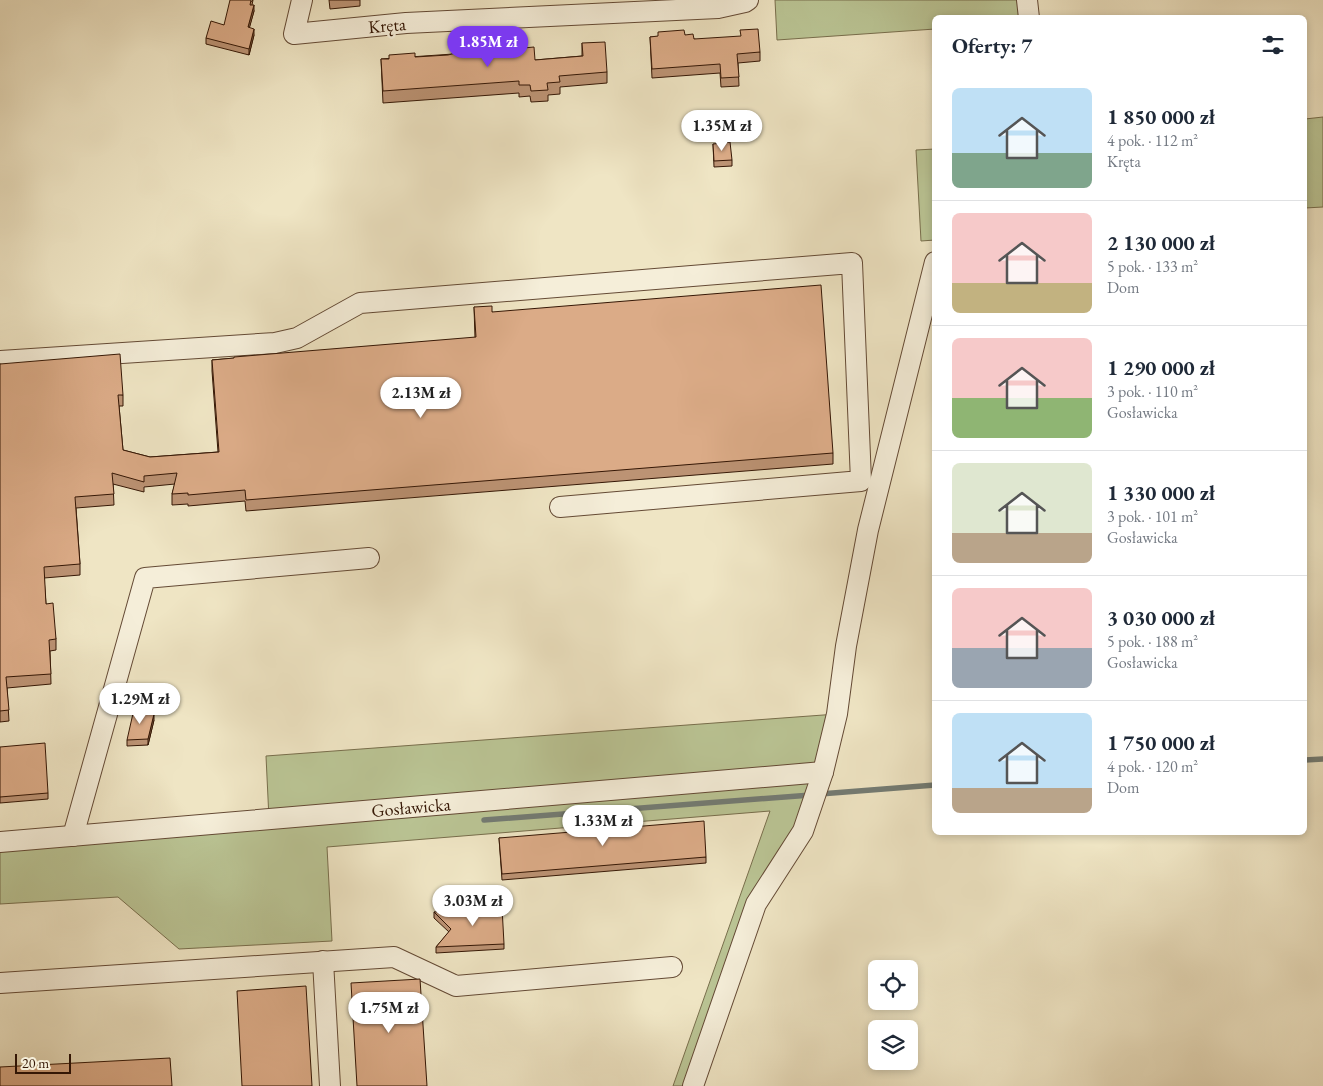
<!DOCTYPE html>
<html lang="pl">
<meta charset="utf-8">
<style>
body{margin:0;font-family:"EB Garamond",serif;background:#f6f6f7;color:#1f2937;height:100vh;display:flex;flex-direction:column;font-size:19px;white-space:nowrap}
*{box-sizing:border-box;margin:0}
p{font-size:16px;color:#747a83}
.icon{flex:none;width:28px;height:28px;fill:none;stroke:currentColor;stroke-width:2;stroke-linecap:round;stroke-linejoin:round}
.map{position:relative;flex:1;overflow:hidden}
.panel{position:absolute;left:932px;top:15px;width:375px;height:820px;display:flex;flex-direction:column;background:#fff;border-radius:8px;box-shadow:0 2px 8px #0003}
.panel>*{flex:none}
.fabs{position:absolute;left:868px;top:960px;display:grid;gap:10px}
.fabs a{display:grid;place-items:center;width:50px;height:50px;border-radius:8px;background:#fff;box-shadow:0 2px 8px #0003;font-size:25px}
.scale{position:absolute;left:15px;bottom:12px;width:56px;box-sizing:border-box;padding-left:5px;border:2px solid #351705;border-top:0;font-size:14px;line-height:18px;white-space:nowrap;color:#351705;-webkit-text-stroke:4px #f5eed9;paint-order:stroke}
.price{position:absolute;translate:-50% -42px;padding:0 11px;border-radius:18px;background:#fff;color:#222;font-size:16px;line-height:32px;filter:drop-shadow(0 1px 2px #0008)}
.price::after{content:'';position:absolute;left:50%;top:30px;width:15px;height:11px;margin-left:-8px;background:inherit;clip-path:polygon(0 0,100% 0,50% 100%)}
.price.on{background:#7c3aed;color:#fff}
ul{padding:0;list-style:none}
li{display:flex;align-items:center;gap:15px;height:125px;padding:0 20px}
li+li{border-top:1px solid #e0e1e3}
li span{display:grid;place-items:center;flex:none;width:140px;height:100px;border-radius:8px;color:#555}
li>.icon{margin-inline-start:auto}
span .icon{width:60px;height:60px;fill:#fffc;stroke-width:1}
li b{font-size:21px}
h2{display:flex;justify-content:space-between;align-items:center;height:60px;padding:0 20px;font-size:21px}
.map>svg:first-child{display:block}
.green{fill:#bac494;stroke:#786e4c}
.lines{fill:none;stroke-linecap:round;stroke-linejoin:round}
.stream{stroke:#737b73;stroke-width:5.5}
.minor-casing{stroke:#644a35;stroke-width:22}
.minor{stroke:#f5eed9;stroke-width:20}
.wall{fill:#bc9374;stroke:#351705}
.shaded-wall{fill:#99785e;stroke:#351705}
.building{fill:#dbab87;stroke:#351705}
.labels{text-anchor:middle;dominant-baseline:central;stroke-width:5;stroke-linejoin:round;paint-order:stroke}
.street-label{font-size:18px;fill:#351705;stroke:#f5eed9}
</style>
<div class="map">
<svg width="1323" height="1086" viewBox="0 0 1323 1086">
<rect width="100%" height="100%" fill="#efe5c4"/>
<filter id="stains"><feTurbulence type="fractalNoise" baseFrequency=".004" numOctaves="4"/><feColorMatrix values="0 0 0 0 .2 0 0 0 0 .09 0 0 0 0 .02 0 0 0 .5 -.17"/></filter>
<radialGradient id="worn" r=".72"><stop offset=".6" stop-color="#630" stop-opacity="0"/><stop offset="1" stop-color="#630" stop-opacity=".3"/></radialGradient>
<!-- green -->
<g class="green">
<polygon points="775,0 1027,0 1029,17 935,18 935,29 777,40"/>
<polygon points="1323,117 1323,207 1305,208 1305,119"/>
<polygon points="935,149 935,240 921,241 916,150"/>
<polygon points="837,714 823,772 756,904 693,1086 673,1086 770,811 327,847 332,941 179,949 118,897 0,904 0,842 269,819 266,756"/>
</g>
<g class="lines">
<!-- stream -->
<g class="stream">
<polyline points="1305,760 1323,759"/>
<polyline points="820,794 935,785"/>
<polyline points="484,820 811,795"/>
</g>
<defs>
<g id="minor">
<polyline points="302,0 294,34 406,23 718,8 745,2 748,0"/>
<polyline points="1027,0 1029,18"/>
<polyline points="0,361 275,343 297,338 360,303 852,263 861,481 560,507"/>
<polyline points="73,836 145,578 369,558"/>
<polyline points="0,842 823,772"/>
<polyline points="323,961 330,1086"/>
<polyline points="0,983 394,957 456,986 672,967"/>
<polyline points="693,1086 756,904 803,831 823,772 837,714 846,646 868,530 935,262"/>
</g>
</defs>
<!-- minor casing -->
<use href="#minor" class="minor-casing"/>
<!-- minor -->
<use href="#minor" class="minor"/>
</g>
<!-- wall -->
<g class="wall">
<polygon points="253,0 252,5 254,11 249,28 254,35 249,55 206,44 206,38 224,25"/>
<polygon points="329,0 360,0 360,6 330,9"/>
<polygon points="685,35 694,39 760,52 760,61 738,63 739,86 721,87 720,73 652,78 650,37"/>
<polygon points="582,43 607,72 607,83 560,87 560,94 548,95 548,101 531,102 530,96 519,97 519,93 383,103 381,59 482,52 535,60 582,56"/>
<polygon points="713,144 732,160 732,166 714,167"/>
<polygon points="474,307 492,312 833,453 833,464 246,511 245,501 188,506 188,504 172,505 172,494 175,484 144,487 144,492 113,484 114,505 76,508 80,564 80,575 44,578 46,604 56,639 56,650 50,651 51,684 7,688 9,721 0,722 0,364 123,395 123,406 119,406 123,450 150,457 218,452 212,371 212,360 475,338"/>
<polygon points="154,720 148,745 127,746 127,740"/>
<polygon points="0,747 48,793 48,799 0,803"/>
<polygon points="499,838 706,857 706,863 502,880"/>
<polygon points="434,912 504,944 504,949 436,953 436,947 449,932 434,918"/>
</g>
<!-- shaded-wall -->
<g class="shaded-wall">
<polygon points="254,5 254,11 248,33 248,27"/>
<polygon points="254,29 254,35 249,55 249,49"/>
<polygon points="154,714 154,720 148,745 148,739"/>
</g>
<!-- building -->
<g class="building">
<polygon points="230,0 251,0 250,5 254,5 248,27 254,29 249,49 206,38 211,21 224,25"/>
<polygon points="758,29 760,52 737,54 739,77 721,78 720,64 652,69 650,37 658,36 658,32 684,30 685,35 693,34 694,39 741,36 740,30"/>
<polygon points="605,42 607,72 559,76 560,82 547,83 548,90 531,91 530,85 519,85 519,81 383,91 381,59 389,59 389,55 415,53 415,57 448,55 456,53 456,49 481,48 482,52 534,47 535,60 583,56 582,43"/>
<polygon points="730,142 732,160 714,161 713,144"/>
<polygon points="821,285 833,453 246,500 245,490 188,495 188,493 172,494 177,473 144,476 144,482 112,473 114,494 75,497 80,564 44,567 46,604 53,603 56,639 49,640 51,674 6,677 9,710 0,711 0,364 120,354 123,395 118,395 123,450 150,457 219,452 212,360 234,358 234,357 476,337 474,307 492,306 492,312"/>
<polygon points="134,709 154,714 148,739 127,740"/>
<polygon points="45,743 48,793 0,797 0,747"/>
<polygon points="704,821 706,857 502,874 499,838"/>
<polygon points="502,907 504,944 436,947 451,929 434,912"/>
<polygon points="420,979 427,1086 357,1086 351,983"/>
<polygon points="306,986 312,1086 242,1086 237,991"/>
<polygon points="170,1058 172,1086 0,1086 0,1067"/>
</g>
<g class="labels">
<!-- street labels -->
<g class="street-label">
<text transform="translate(387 25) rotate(-5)">Kręta</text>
<text transform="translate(411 807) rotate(-5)">Gosławicka</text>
</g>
</g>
<rect width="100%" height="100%" filter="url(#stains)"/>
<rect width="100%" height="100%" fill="url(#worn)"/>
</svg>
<div class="fabs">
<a><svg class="icon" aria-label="locate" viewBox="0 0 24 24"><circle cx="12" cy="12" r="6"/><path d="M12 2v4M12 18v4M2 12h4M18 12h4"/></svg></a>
<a><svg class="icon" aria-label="layers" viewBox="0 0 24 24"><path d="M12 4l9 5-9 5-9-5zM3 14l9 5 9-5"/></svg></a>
</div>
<div class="scale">20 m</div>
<b class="price on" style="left:488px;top:68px">1.85M zł</b>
<b class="price" style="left:722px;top:152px">1.35M zł</b>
<b class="price" style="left:421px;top:419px">2.13M zł</b>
<b class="price" style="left:140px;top:725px">1.29M zł</b>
<b class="price" style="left:603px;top:847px">1.33M zł</b>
<b class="price" style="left:473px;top:927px">3.03M zł</b>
<b class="price" style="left:389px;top:1034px">1.75M zł</b>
<section class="panel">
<h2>Oferty: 7<svg class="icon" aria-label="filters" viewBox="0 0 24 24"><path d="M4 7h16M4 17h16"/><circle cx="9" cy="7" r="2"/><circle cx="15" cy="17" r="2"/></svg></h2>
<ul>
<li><span style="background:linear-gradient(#bfe0f5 65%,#7fa58c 0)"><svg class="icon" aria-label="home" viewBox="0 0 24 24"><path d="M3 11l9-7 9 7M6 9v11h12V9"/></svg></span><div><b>1 850 000 zł</b><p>4 pok. · 112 m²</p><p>Kręta</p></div></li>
<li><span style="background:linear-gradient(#f6c9c9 70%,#c2b280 0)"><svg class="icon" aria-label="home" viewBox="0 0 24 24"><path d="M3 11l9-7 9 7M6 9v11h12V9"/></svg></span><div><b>2 130 000 zł</b><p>5 pok. · 133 m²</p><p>Dom</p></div></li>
<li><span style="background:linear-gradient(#f6c9c9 60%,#8fb573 0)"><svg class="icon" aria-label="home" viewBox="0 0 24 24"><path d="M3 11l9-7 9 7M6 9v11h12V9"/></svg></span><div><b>1 290 000 zł</b><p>3 pok. · 110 m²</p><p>Gosławicka</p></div></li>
<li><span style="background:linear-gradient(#dfe7d0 70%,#b9a48a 0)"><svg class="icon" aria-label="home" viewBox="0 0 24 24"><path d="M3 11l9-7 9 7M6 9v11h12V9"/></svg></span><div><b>1 330 000 zł</b><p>3 pok. · 101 m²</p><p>Gosławicka</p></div></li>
<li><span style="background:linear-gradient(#f6c9c9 60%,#9aa5b1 0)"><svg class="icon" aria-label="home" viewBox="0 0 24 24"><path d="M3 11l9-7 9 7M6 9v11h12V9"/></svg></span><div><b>3 030 000 zł</b><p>5 pok. · 188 m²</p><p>Gosławicka</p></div></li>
<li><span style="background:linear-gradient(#bfe0f5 75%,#b9a48a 0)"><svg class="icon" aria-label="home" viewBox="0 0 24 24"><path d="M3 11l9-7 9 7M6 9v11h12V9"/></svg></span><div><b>1 750 000 zł</b><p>4 pok. · 120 m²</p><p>Dom</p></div></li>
</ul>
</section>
</div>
